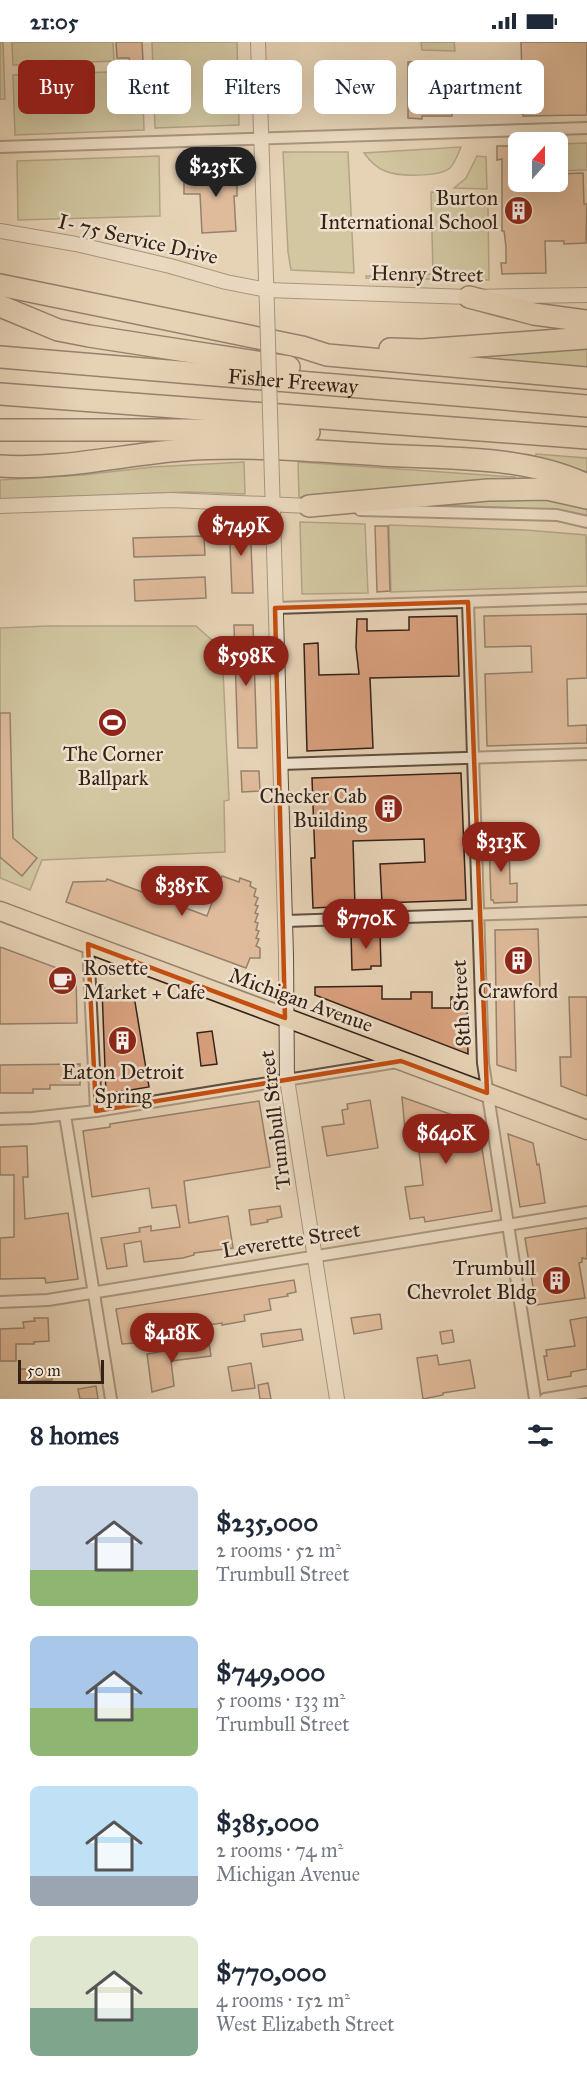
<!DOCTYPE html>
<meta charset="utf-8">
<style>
body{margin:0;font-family:"IM FELL Great Primer",serif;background:#f2f2f3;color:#1f2937;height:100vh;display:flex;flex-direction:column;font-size:22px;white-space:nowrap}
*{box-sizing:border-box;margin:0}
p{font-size:20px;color:#747a83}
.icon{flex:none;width:33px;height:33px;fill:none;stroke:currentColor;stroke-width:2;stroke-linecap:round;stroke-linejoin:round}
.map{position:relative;height:1357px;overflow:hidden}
.details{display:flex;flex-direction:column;background:#fff;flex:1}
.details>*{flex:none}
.hud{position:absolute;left:18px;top:18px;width:552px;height:54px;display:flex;gap:12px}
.needle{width:39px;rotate:21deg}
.tools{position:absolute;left:508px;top:90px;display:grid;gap:12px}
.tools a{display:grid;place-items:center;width:60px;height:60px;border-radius:9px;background:#fff;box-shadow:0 6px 24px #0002;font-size:30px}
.scale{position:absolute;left:18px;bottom:15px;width:86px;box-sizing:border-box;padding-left:6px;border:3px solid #342217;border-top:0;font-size:16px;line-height:21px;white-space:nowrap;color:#342217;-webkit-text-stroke:4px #efe2cf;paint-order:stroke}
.price{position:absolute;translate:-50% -51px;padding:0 14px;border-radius:21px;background:#8f2418;color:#fff;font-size:20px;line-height:39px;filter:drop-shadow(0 2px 3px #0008)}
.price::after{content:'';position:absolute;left:50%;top:36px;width:18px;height:14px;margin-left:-9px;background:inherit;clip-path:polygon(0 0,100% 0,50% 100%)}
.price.active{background:#222;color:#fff}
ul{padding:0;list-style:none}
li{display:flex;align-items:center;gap:18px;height:150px;padding:0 30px}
li span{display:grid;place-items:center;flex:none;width:168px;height:120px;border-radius:9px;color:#555}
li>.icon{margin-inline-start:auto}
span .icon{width:72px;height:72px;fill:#fffc;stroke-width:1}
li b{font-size:26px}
h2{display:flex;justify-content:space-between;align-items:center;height:72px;padding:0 30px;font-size:26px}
.pill{padding:0 21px;border-radius:9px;background:#fff;box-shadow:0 6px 24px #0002;font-size:21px;line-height:54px}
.pill.active{background:#8f2418;color:#fff}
.status{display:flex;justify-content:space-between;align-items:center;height:42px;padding:0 30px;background:#fff;direction:ltr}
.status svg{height:16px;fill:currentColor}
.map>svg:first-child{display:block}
.green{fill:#baba8a;stroke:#776e50;stroke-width:1.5}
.building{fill:#d89f7d;stroke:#342217;stroke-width:1.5}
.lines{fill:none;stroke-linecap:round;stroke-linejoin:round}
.minor-casing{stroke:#604e3e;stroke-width:14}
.tertiary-casing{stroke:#604e3e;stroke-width:16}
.primary-casing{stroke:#342217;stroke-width:21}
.motorway-casing{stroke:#342217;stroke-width:24}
.minor{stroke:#efe2cf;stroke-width:10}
.tertiary{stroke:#efe2cf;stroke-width:14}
.primary{stroke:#e6d2b5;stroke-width:18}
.motorway{stroke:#e6d2b5;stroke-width:21}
.tertiary-bridge-casing{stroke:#604e3e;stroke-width:16;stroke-linecap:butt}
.tertiary-bridge{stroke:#efe2cf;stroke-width:14}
.marked{fill:none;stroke:#c44e0e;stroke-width:4.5;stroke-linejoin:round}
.labels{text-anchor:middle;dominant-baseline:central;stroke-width:5;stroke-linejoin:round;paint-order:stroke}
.poi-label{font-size:21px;fill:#342217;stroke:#efe2cf;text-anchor:end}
.street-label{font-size:21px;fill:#342217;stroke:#efe2cf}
</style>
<div class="status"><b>21:05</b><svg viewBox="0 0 49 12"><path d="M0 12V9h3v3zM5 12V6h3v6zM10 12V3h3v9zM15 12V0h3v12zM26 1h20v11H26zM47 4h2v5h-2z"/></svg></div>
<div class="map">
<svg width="587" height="1357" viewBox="0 0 587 1357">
<rect width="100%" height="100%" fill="#e6d2b5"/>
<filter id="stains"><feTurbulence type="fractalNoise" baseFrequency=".00333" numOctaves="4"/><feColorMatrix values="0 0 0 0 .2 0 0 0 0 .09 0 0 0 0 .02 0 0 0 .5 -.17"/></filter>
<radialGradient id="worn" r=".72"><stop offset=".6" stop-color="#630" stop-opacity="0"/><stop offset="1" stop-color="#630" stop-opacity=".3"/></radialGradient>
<!-- green -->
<g class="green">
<polygon points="0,0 3,0 5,57 0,57"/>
<polygon points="12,0 113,0 114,19 13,23"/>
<polygon points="152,0 237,0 239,83 155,86"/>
<polygon points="421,0 454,0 455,9 422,8"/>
<polygon points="142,29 144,88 15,93 13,33"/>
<polygon points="587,101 587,128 558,129 558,102"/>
<path d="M461 105C458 112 455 121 450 126 439 135 398 135 385 129 376 126 370 119 364 111Z"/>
<polygon points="283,110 348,110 354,231 291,228 288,210"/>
<polygon points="159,114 160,174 18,178 17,119"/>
<polygon points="477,114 486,115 487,147 454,146 466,136"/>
<polygon points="431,150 475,153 477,163 488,164 489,238 366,236 366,234 433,232"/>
<polygon points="587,300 587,331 440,312"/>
<polygon points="536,412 587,416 587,430 557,420 535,415"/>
<polygon points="244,420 245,452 187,450 0,457 0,438 83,433 152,425"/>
<polygon points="298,420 515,435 515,440 317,456 299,455"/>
<polygon points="487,456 562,457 587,464 587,473 559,468 422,462"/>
<polygon points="300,480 365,482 368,551 302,552"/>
<polygon points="389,483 525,488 586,493 587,544 391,550"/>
<polygon points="48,584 196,584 222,607 229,756 229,758 224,759 225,810 42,818 30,848 0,836 0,586"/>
</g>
<!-- building -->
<g class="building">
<polygon points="116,0 142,0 143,19 130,19 129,16 117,16"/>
<polygon points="521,0 587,0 587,73 523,74"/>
<polygon points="437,19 439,46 451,46 451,49 455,49 455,61 452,61 452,74 422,74 422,77 408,76 408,20"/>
<polygon points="497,104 519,104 519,140 558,140 558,132 583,131 584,162 587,162 586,201 564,202 564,199 545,199 546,231 502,232 501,221 506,221 506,205 504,189 502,189 502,117 497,118"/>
<polygon points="219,117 229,117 230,138 237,138 237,154 234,154 236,189 202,191 200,152 184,152 184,138 207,138 207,122 219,122"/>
<polygon points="250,478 253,551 232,551 229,479"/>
<polygon points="375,484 388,484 390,549 377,550"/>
<polygon points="204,494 205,513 134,515 133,496"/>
<polygon points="205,535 206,556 135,559 134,538"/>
<polygon points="587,572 587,636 567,637 568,684 587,683 587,701 487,704 485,632 532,630 531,604 485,605 484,574"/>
<polygon points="457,574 459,634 370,636 373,706 307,709 304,602 318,601 319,633 359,632 356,605 357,577 367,577 367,589 409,588 409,575"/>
<polygon points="234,583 253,583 257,706 238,706"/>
<polygon points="0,671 10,671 13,796 37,816 22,834 0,815"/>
<polygon points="241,729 259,729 260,749 242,750"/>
<polygon points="461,731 466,858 382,861 380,822 425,820 424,797 353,799 355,864 313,866 311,816 315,816 312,736"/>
<polygon points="509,798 510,842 517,841 517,860 494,861 493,858 491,858 489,799"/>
<polygon points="222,834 239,840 240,836 251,840 250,844 256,847 254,854 258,856 255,863 258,864 255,871 258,872 255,880 258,881 256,888 259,889 256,896 259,897 256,904 260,906 260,916 250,916 246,926 66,860 73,840 106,839 107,837 207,874"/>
<polygon points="538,887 540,947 514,948 516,1029 497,1023 495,888"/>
<polygon points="377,890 380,891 381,924 371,924 371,927 352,928 351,891"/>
<polygon points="0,905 76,933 77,981 0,982"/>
<polygon points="382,944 382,957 411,957 411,950 432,950 432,966 451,966 451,955 467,954 468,1012 315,953 315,945"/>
<polygon points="112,946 134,954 149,1045 106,1052 102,947"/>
<polygon points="569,955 587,955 587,1054 561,1044 560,1015 571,1015"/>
<polygon points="212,989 217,1022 201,1024 197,991"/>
<polygon points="80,1022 80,1043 50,1043 50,1047 33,1047 33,1051 0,1051 0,1023"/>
<polygon points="402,1055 478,1082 492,1169 425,1180 424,1175 410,1177 405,1145 423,1143 417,1093 405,1088"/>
<polygon points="370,1058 378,1106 327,1114 322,1085 344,1082 342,1068 348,1067 347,1062"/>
<polygon points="259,1059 270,1125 184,1139 189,1181 228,1174 233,1206 194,1211 194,1213 183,1216 144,1220 141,1199 124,1202 127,1224 107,1227 101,1196 140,1190 139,1186 151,1184 151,1189 180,1185 176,1163 152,1166 149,1146 92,1155 83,1089 110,1085 110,1082"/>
<polygon points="508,1092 533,1101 537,1123 539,1122 545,1161 520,1165"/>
<polygon points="27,1104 28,1135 23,1135 25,1177 68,1171 78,1237 46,1241 45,1236 0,1237 0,1196 14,1195 14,1133 0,1133 0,1105"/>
<polygon points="280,1164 282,1175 267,1178 268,1180 251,1183 249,1168"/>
<polygon points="587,1186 587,1217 582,1216 582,1220 579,1221 585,1256 536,1263 525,1196"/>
<polygon points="294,1238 296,1250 287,1252 288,1254 269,1257 271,1268 244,1273 245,1279 222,1283 222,1281 194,1285 194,1282 166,1287 167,1289 133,1295 134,1301 122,1302 116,1267"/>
<polygon points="380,1272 382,1287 354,1292 351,1276"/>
<polygon points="587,1275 587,1327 571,1330 571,1334 548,1338 544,1314 547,1314 546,1308 575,1304 570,1278"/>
<polygon points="34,1276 48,1276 49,1299 34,1300 34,1302 16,1302 16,1319 0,1319 0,1287 24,1286 23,1280 35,1279"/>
<polygon points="301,1287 303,1298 263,1305 261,1292"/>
<polygon points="452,1288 454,1300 442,1302 440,1290"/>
<polygon points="209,1301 211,1314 171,1319 174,1344 152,1350 147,1312"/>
<polygon points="437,1313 439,1323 470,1318 475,1346 443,1351 443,1353 423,1357 417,1316"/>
<polygon points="251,1321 255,1346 232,1349 228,1325"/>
<polygon points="19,1327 51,1327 52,1338 19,1340"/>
<polygon points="268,1341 271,1357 260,1357 258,1343"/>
<polygon points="96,1344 98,1357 80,1357 78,1347"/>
</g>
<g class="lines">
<defs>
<g id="minor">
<polyline points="0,105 587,86"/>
<polyline points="360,468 557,473 587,480"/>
<polyline points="468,560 483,1021 535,1357"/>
<polyline points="275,566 587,556"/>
<polyline points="281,722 587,712"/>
<polyline points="286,879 587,869"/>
<polyline points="88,902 96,1069"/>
<polyline points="65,1073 111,1357"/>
<polyline points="0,1077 32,1076 96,1069 397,1020"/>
<polyline points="0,1260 48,1258 587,1170"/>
<polyline points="545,1357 587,1350"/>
</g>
<g id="tertiary">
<polyline points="258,0 267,266"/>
<polyline points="0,189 76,202 170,224 226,240 267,248 469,255 587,253"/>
<polyline points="272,439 286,913 287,1037 337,1357"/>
<polyline points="0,464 171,458 309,464"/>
</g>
<polyline id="primary" points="0,869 587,1088"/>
<g id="motorway">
<polyline points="0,243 302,305 327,313 587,336"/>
<polyline points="469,255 534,272 587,279"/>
<polyline points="0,264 58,288 89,294 289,325"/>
<polyline points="390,307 422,308 587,296"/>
<path id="s1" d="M0 315 587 364"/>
<polyline points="0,352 587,396"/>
<polyline points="0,388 276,388 309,390"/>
<path d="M0 424C61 428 121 413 181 408 248 403 315 409 381 413 449 417 525 413 587 443"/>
<polyline points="309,464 488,448 547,447 587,456"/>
</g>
</defs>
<!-- minor casing -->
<use href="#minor" class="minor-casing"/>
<!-- tertiary casing -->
<use href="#tertiary" class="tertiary-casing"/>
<!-- primary casing -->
<use href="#primary" class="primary-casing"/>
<!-- motorway casing -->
<use href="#motorway" class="motorway-casing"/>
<!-- minor -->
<use href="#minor" class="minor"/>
<!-- tertiary -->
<use href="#tertiary" class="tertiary"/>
<!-- primary -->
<use href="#primary" class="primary"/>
<!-- motorway -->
<use href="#motorway" class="motorway"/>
<defs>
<polyline id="tertiary-bridge" points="267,266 272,439"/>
</defs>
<!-- tertiary-bridge casing -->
<use href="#tertiary-bridge" class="tertiary-bridge-casing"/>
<!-- tertiary-bridge -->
<use href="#tertiary-bridge" class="tertiary-bridge"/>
</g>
<!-- marked area -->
<path d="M0 0H587V1357H0ZM468 560 487 1051 401 1019 96 1069 88 902 285 976 275 566Z" fill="#e6d2b5" fill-opacity=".55" fill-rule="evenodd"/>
<path class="marked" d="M468 560 487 1051 401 1019 96 1069 88 902 285 976 275 566Z"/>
<!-- icons -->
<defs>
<symbol id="building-disc" viewBox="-11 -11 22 22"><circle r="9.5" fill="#8f2418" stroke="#efe2cf"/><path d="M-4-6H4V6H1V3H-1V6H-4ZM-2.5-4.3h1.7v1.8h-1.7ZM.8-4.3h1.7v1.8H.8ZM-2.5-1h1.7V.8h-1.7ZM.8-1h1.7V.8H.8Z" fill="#fff"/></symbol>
<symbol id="stadium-disc" viewBox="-11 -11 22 22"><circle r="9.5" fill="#8f2418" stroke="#efe2cf"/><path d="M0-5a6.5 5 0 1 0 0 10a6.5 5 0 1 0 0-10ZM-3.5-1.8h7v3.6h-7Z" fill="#fff"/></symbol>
<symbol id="cafe-disc" viewBox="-11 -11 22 22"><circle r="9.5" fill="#8f2418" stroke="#efe2cf"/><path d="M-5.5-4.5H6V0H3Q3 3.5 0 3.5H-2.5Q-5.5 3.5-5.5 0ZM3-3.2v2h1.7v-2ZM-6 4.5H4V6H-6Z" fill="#fff"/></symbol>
</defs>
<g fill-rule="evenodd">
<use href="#building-disc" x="502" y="152" width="33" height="33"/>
<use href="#stadium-disc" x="96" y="664" width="33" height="33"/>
<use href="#building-disc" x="372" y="750" width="33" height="33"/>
<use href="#building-disc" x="502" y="902" width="33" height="33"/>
<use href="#cafe-disc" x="46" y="922" width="33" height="33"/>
<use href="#building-disc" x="106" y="982" width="33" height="33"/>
<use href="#building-disc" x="540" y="1222" width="33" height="33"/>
</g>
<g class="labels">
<!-- poi labels -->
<g class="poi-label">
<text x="498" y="156">Burton<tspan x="498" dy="24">International School</tspan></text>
<text x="113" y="712" text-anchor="middle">The Corner<tspan x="113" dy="24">Ballpark</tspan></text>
<text x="367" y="754">Checker Cab<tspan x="367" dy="24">Building</tspan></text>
<text x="83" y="926" text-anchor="start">Rosette<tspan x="83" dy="24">Market + Cafe</tspan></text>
<text x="518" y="949" text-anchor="middle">Crawford</text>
<text x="123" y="1030" text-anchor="middle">Eaton Detroit<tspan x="123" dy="24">Spring</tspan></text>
<text x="536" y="1226">Trumbull<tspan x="536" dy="24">Chevrolet Bldg</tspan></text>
</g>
<!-- street labels -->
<g class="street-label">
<text transform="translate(138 197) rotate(13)">I- 75 Service Drive</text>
<text transform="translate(427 232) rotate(1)">Henry Street</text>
<text stroke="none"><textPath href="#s1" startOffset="294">Fisher Freeway</textPath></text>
<text transform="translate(301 958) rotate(20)">Michigan Avenue</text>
<text transform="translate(461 961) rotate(-93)">8th Street</text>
<text transform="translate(275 1078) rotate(-97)">Trumbull Street</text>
<text transform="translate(291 1198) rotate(-9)">Leverette Street</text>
</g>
</g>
<rect width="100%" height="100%" filter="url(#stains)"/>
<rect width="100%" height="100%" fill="url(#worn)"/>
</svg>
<div class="tools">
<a><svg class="needle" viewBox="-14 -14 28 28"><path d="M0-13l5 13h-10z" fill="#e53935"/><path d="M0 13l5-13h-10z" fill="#747a83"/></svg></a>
</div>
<div class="scale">50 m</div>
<b class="price active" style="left:216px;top:156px">$235K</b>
<b class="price" style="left:241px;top:515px">$749K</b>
<b class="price" style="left:246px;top:645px">$598K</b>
<b class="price" style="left:501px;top:831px">$313K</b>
<b class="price" style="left:182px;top:875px">$385K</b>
<b class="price" style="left:366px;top:908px">$770K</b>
<b class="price" style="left:446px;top:1123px">$640K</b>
<b class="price" style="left:172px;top:1322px">$418K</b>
<div class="hud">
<a class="pill active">Buy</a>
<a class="pill">Rent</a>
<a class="pill">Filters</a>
<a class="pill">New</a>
<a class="pill">Apartment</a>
</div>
</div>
<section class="details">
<h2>8 homes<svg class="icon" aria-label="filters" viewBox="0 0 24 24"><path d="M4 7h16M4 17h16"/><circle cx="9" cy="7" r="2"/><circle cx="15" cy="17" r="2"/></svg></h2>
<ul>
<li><span style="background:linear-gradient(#c9d6e8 70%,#8fb573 0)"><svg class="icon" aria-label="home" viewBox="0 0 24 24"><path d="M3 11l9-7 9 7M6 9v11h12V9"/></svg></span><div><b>$235,000</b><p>2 rooms · 52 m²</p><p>Trumbull Street</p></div></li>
<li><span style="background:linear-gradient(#a9c7e8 60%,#8fb573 0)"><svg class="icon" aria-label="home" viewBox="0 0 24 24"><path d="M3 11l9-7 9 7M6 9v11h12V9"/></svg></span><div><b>$749,000</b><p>5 rooms · 133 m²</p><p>Trumbull Street</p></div></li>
<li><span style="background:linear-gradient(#bfe0f5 75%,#9aa5b1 0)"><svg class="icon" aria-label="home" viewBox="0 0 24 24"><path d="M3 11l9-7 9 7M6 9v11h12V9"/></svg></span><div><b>$385,000</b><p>2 rooms · 74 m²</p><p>Michigan Avenue</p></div></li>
<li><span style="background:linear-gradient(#dfe7d0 60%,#7fa58c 0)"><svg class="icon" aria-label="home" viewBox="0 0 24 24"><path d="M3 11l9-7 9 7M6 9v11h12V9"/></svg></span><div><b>$770,000</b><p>4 rooms · 152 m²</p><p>West Elizabeth Street</p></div></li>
</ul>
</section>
